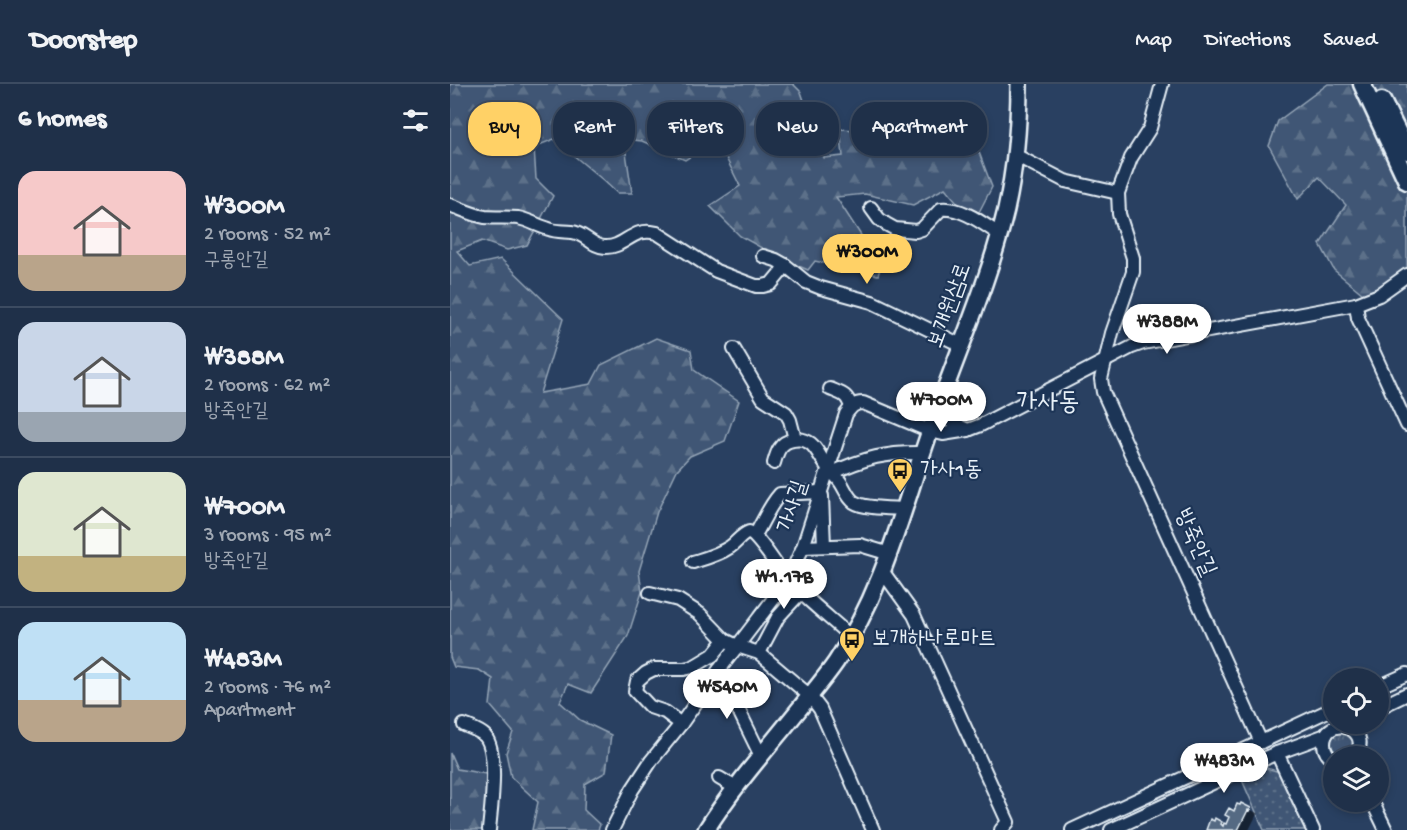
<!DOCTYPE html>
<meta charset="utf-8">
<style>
body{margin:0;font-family:"Gochi Hand","Poor Story",sans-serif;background:#2c3c53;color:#f1f3f6;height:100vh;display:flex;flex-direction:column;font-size:22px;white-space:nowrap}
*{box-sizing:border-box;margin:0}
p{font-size:20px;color:#a1a9b4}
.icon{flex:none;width:33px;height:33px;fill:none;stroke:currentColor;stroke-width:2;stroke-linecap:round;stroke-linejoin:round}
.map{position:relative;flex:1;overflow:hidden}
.panel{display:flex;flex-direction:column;background:#1f3049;width:450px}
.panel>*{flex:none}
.top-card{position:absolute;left:18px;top:18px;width:570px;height:54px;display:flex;gap:12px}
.fabs{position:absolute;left:873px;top:584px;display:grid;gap:12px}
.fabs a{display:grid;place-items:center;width:66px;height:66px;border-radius:50%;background:#1f3049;box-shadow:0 3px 9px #0003,0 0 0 2px #3c4b61;font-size:30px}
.price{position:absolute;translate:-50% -51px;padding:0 14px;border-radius:21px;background:#fff;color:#222;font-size:20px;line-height:39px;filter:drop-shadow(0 2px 3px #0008)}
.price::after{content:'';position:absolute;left:50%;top:36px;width:18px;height:14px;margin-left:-9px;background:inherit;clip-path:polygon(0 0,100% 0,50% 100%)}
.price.on{background:#ffd166;color:#111}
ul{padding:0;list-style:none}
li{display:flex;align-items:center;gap:18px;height:150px;padding:0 18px}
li+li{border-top:2px solid #3c4b61}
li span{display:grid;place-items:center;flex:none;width:168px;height:120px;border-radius:18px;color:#555}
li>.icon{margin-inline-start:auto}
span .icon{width:72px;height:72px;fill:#fffc;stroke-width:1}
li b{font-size:26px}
h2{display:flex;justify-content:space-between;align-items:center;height:72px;padding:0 18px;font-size:26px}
.pill{padding:0 21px;border-radius:24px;background:#1f3049;box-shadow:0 3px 9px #0003,0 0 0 2px #3c4b61;font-size:21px;line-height:54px}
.pill.on{background:#ffd166;color:#111}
header{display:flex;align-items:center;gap:36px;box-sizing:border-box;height:84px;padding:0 30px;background:#1f3049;border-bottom:2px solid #3c4b61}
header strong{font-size:28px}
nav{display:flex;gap:33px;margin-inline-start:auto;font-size:21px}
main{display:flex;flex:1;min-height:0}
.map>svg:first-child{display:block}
.grass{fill:url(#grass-tufts);stroke:#94a4b6;stroke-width:1.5}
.forest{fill:url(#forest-firs);stroke:#94a4b6;stroke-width:1.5}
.park{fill:url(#park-dots);stroke:#94a4b6;stroke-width:1.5}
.shadow{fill:#0007}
.building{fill:#556a83;stroke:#e8f1f8;stroke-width:1.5}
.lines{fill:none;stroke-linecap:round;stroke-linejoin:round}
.minor-casing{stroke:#e8f1f8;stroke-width:16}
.major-casing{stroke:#e8f1f8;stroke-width:20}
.highway-casing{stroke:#e8f1f8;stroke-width:21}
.minor{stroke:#1d3557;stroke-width:12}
.major{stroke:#1d3557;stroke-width:15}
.highway{stroke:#1d3557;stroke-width:16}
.labels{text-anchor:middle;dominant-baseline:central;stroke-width:4.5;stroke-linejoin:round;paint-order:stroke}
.street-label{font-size:22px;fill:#e8f1f8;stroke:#1d3557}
.poi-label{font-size:22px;fill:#e8f1f8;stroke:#1d3557;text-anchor:start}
.quarter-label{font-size:26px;fill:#e8f1f8;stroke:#1d3557}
</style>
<header>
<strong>Doorstep</strong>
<nav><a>Map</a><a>Directions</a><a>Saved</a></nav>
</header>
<main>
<section class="panel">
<h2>6 homes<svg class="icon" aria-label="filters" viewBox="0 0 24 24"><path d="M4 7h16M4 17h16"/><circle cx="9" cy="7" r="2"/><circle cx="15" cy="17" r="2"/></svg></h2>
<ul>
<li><span style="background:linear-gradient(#f6c9c9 70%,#b9a48a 0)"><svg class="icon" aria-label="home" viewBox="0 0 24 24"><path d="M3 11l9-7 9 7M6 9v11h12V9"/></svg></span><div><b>₩300M</b><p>2 rooms · 52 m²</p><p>구롱안길</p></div></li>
<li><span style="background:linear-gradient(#c9d6e8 75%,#9aa5b1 0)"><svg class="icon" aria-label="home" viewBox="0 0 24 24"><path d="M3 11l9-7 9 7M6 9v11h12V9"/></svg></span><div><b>₩388M</b><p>2 rooms · 62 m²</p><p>방죽안길</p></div></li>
<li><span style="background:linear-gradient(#dfe7d0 70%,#c2b280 0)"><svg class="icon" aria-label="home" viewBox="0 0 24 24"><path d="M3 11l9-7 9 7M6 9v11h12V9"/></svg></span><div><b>₩700M</b><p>3 rooms · 95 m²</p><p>방죽안길</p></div></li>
<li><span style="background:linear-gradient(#bfe0f5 65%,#b9a48a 0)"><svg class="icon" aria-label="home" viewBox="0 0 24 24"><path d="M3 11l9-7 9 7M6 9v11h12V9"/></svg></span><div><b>₩483M</b><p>2 rooms · 76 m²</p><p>Apartment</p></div></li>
</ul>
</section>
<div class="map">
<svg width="957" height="746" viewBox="0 0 957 746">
<defs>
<pattern id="grass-tufts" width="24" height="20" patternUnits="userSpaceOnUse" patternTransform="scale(1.5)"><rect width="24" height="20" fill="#415774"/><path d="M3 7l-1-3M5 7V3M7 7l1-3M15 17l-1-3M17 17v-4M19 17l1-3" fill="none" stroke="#5c7089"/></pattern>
<pattern id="forest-firs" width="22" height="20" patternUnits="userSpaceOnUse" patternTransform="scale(1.5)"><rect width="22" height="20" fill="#415774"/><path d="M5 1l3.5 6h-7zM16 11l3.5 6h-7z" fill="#5c7089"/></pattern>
<pattern id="park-dots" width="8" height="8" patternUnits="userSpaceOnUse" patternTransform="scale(1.5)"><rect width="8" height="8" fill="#415774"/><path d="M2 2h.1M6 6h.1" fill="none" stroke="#5c7089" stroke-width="1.8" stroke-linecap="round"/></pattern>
</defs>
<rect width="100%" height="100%" fill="#294061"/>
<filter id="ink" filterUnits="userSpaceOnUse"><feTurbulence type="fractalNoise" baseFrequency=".0167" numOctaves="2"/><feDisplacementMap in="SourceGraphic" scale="12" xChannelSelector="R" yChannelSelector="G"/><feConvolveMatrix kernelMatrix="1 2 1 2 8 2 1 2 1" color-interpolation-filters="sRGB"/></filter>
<g filter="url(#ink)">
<!-- grass -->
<polygon class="grass" points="893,646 905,655 900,672 884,672 880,669 879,654 881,651"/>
<!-- forest -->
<g class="forest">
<polygon points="0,0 343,0 351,8 374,74 393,72 390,45 441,48 473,56 527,63 542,103 529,128 512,124 495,104 463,121 415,110 386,113 431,182 428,191 365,177 358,186 330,174 290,152 260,122 290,102 267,56 235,76 192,57 174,55 182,109 167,109 153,96 104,55 84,63 86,95 103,112 77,161 57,166 32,157 7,167 20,182 51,175 113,235 90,309 141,300 151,281 206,254 241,266 244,286 289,317 275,357 240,372 227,386 207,428 189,487 192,508 178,552 141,609 118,600 110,618 130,636 161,651 156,688 135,700 134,726 150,741 148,746 82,746 88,718 61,693 56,669 63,648 40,621 43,595 29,586 4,583 0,573"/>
<polygon points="878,0 957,0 957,186 936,201 913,210 884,186 870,160 896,121 869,93 848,115 819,62 828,37"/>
<polygon points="0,669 7,685 42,691 42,746 0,746"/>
</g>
<!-- park -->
<polygon class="park" points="816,684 830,688 857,746 814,746 792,696"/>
<!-- shadow -->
<polygon class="shadow" points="791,721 809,730 807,730 799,746 757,746 766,736 777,741 784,729"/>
<!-- building -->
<polygon class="building" points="791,719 801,724 799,727 798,726 788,746 756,746 760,735 764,737 765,734 772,738 771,740 773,742 774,739 776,740 779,733 775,731 779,724 784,727 787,720 790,721"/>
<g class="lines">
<defs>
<g id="minor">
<polyline points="712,0 700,44 681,74 668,109 669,130 683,174 683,188 662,249 651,295 653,308 811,658"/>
<polyline points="565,71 615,97 668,109"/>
<path d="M0 121C11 125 23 131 35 133 46 134 57 133 68 134 79 136 88 142 99 145 106 148 114 147 122 148 134 149 143 163 155 163 175 164 183 142 207 149L266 187 306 202H313L321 200 331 188 335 181"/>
<path d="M421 124 429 135 436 140 445 145 466 147 472 145 491 125C512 123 532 139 549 150"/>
<polyline points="313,172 326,176 335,181 356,198 371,204 422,218 511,261"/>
<polyline points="906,220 908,234 957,341"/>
<polyline points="284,265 313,314 336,329 340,336 345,355"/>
<path d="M380 305C392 310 397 310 401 323"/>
<path d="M488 322C497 337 503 340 518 346"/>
<path d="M324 379C327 368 330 358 343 356 365 352 367 371 379 385 383 390 388 394 391 399 395 405 398 414 404 418 415 425 442 424 455 425"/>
<path d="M382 389C414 374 437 368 473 369"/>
<polyline points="372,412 374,462"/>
<path d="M305 451C313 438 319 422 330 410L370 408"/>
<polyline points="353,463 410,461 440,470"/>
<path d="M243 478C256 474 268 471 280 463 287 458 291 451 299 448 311 455 327 484 338 496 357 516 380 534 401 553"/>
<polyline points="433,488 464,531 558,738 551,746"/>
<polyline points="200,509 228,516 250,530 275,556 287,562 309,569 360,612 370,625 423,746"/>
<polyline points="309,569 328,533 351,508"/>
<polyline points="269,586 311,672"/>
<polyline points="928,603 957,590"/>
<polyline points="928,624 957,610"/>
<polyline points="231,640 215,628 200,623 185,607 187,597 196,589 204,585 234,585 243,583 263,571 275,556"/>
<path d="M14 641C21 644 30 647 35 652 49 669 41 724 39 746"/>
<polyline points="827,669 863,746"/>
<path d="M884 676C878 672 874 667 874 660 874 629 925 643 905 672"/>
<polyline points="269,694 286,704"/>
<polyline points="922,717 936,746"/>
<path d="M162 746 182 706 201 677 231 640 269 586 338 496 353 463 396 330C401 323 404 319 413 319L480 347 493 350 518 346 531 341 682 263 693 259 906 220 929 211 957 191"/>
<polyline points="622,746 884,624"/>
<polyline points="661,746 827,669 876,651"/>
</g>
<path id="major" d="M256 746C283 703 318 664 350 624 362 609 375 594 386 578 435 504 452 426 481 344 506 271 538 201 556 126 565 85 569 42 569 0"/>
<g id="highway">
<polyline points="912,0 957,97"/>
<polyline points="932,17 957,67"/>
</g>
</defs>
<!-- minor casing -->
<use href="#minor" class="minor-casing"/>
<!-- major casing -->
<use href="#major" class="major-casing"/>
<!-- highway casing -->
<use href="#highway" class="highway-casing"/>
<!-- minor -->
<use href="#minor" class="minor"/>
<!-- major -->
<use href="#major" class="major"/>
<!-- highway -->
<use href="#highway" class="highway"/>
</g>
</g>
<!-- icons -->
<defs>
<symbol id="bus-pin" viewBox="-11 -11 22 30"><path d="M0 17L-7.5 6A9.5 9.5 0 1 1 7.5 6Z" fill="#ffd166" stroke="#1d3557"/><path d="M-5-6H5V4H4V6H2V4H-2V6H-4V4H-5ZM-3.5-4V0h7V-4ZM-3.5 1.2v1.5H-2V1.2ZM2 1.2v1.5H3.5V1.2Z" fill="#111"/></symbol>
</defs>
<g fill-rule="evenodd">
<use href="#bus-pin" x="435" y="372" width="30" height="40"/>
<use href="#bus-pin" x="387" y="541" width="30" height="40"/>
</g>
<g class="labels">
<!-- street labels -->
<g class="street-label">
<text transform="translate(501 222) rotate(-70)">보개원삼로</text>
<text transform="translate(344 423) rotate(-72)">가사길</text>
<text transform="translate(744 459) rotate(66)">방죽안길</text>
</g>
<!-- poi labels -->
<g class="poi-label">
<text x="470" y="387">가사1동</text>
<text x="422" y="556">보개하나로마트</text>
</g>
<!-- quarter labels -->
<g class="quarter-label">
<text x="598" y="320">가사동</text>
</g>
</g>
</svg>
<div class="fabs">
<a><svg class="icon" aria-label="locate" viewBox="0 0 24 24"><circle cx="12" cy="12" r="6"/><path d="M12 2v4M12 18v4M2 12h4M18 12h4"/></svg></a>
<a><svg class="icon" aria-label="layers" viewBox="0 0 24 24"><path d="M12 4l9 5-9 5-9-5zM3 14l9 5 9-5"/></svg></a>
</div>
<b class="price on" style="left:417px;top:201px">₩300M</b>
<b class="price" style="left:717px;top:271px">₩388M</b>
<b class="price" style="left:491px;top:349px">₩700M</b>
<b class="price" style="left:334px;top:526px">₩1.17B</b>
<b class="price" style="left:277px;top:636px">₩540M</b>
<b class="price" style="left:774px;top:710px">₩483M</b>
<div class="top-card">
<a class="pill on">Buy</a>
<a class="pill">Rent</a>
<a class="pill">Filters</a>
<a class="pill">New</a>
<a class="pill">Apartment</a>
</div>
</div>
</main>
